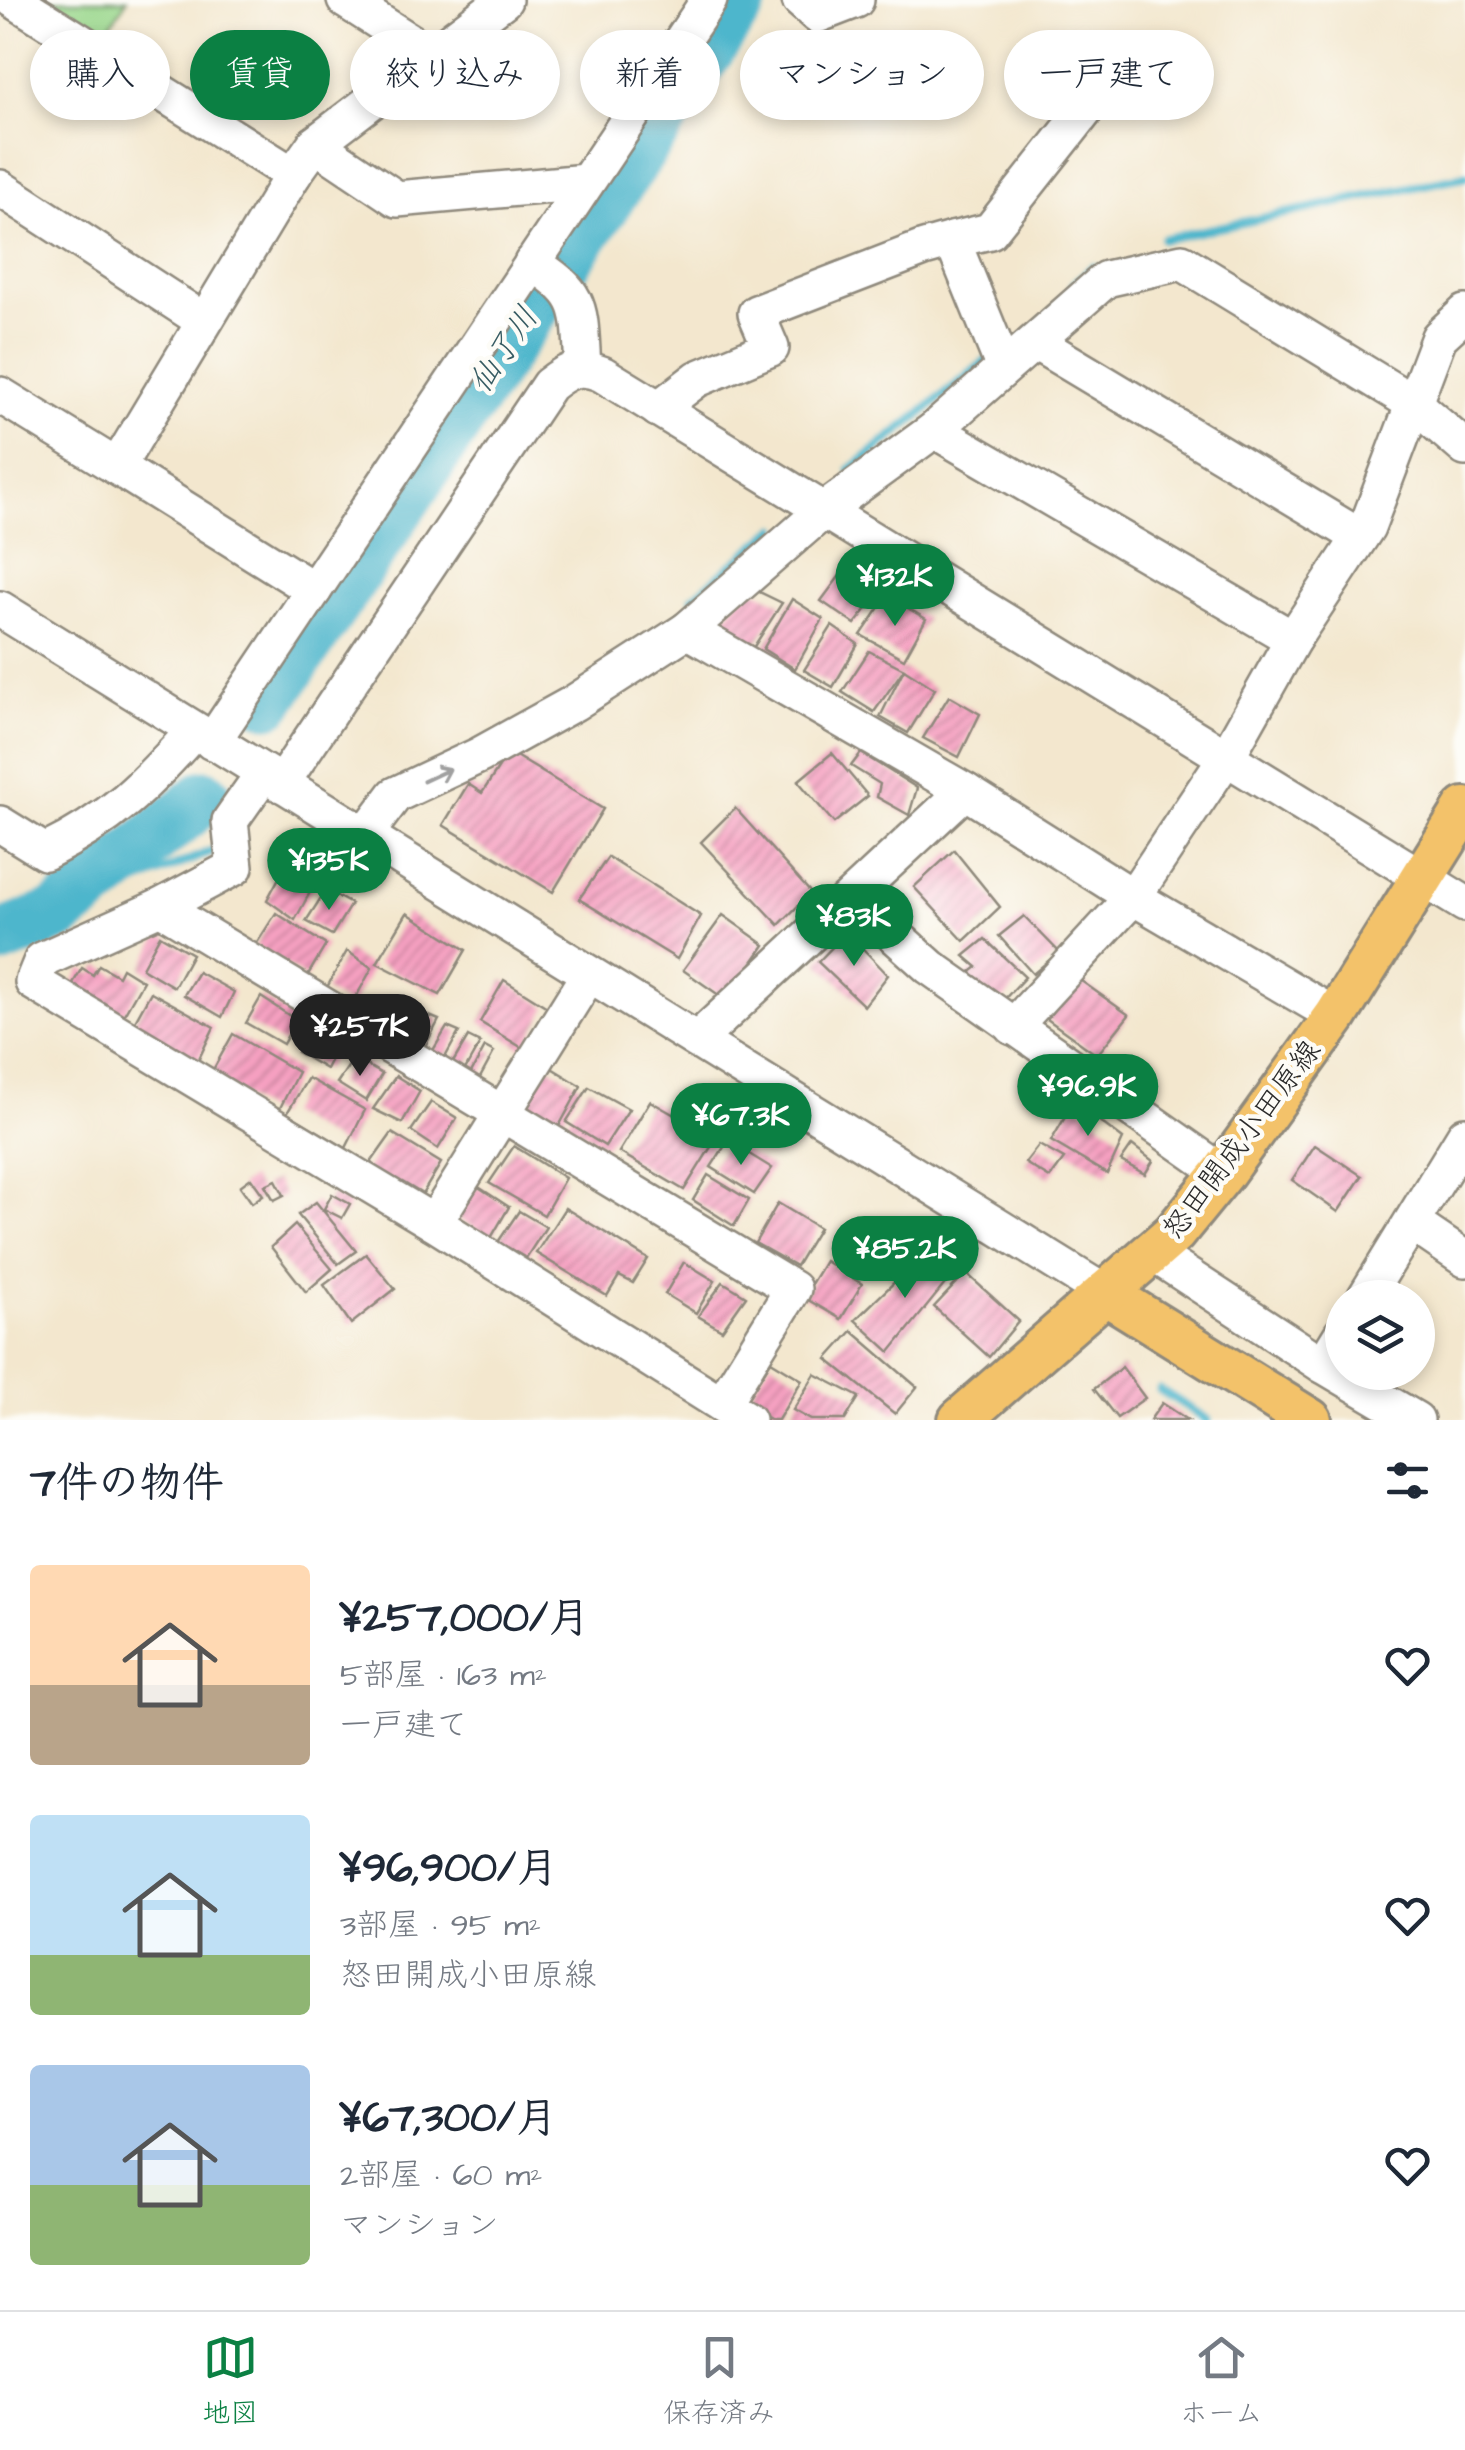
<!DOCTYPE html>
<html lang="ja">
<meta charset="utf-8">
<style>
body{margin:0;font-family:"Architects Daughter","Klee One",sans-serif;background:#f2f2f3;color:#1f2937;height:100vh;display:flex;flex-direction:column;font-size:38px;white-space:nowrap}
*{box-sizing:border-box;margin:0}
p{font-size:32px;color:#747a83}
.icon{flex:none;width:55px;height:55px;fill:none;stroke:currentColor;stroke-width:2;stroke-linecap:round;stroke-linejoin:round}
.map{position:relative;height:1420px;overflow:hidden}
.side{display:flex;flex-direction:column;background:#fff;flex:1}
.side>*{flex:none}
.hud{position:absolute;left:30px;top:30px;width:1405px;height:90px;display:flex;gap:20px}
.tools{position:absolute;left:1325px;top:1280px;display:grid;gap:20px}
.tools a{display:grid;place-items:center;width:110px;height:110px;border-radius:50%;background:#fff;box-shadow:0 5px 15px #0003;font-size:50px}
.price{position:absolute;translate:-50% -85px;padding:0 22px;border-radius:35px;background:#0b8043;color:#fff;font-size:32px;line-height:65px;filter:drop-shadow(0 2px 5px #0008)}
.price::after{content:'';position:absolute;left:50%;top:60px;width:30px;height:22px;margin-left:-15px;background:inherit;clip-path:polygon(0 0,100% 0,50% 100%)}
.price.current{background:#222;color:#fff}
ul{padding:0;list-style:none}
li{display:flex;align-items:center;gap:30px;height:250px;padding:0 30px}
li span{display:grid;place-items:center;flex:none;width:280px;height:200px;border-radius:10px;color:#555}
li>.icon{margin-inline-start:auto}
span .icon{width:120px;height:120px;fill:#fffc;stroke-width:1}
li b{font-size:42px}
h2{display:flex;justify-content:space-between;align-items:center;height:120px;padding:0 30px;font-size:42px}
.chip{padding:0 35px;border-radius:45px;background:#fff;box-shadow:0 5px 15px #0003;font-size:35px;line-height:90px}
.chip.current{background:#0b8043;color:#fff}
.tab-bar{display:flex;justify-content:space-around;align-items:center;height:140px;border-top:2px solid #e0e1e3;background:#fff;font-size:28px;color:#747a83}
.tab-bar a{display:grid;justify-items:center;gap:5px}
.tab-bar .current{color:#0b8043}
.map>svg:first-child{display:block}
.park{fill:#9ad78c;stroke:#62815c;stroke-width:2.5}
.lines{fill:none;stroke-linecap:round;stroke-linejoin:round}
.stream{stroke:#4db6cc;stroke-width:9}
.river{stroke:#4db6cc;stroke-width:55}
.building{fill:url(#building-hatch)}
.minor-casing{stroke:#8f897c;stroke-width:40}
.major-casing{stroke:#8f897c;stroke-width:48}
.minor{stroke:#fff;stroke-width:35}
.major{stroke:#f3c26a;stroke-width:42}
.oneway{stroke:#a0a0a0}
.labels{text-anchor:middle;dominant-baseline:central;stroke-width:9;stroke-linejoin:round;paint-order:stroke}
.street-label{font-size:30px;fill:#2b2b2b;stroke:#fdfcf7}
.water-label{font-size:32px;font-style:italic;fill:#375c63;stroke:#fdfcf7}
</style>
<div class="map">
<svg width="1465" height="1420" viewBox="0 0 1465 1420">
<defs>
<pattern id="building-hatch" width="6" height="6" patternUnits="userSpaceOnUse" patternTransform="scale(2.5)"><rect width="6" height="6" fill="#f6a0c1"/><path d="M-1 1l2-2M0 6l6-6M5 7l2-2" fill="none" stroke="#c7839d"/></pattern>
</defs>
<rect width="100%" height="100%" fill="#fdfcf7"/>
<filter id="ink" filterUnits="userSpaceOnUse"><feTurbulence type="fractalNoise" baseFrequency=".01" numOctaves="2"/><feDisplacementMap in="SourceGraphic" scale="20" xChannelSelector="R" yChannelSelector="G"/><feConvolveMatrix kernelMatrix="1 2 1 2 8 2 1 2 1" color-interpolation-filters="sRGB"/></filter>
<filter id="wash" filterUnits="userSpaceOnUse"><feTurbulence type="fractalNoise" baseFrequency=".0048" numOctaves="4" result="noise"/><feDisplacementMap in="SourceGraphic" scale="40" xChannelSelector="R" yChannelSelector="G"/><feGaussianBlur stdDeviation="2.25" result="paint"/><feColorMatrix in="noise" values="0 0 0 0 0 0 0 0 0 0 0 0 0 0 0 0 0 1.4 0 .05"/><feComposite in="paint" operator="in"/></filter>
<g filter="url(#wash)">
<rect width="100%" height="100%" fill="#f3e7ce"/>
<!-- park -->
<polygon class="park" points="45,0 127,0 103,37"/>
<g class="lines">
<!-- stream -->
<g class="stream">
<polyline points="1163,239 1465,176"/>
<polyline points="1073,285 1093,267"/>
<polyline points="850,470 990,358"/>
<polyline points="693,598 776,529"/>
<polyline points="58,915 219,848"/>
<polyline points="1160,1390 1208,1420"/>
</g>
<!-- river -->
<g class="river">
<polyline points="268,700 741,0"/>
<polyline points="0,938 58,915 205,797"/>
</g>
</g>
<g id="blocks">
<!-- building -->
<g class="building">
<polygon points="853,558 887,583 855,624 821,601"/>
<polygon points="749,587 782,603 753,648 718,627"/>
<polygon points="792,599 823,619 795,669 763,649"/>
<polygon points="883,603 894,612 901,604 926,619 904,659 861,635"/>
<polygon points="832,626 858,644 833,687 804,670"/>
<polygon points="869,651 904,669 874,712 842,692"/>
<polygon points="904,669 935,689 908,733 880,717"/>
<polygon points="949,696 980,714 959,757 923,738"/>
<polygon points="509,752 603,809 553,892 443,825 468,784 482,793"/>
<polygon points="832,753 868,796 834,823 798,781"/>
<polygon points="861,753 917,788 909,815 877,797 880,784 851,766"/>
<polygon points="735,808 811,893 779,925 701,842"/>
<polygon points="954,850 1000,907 964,941 914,887"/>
<polygon points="292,854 322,870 295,920 267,900"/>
<polygon points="608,857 701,916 677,959 579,899"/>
<polygon points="326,890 351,904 332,935 306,921"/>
<polygon points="276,913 326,945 306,978 255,946"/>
<polygon points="407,913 466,950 440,995 377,963"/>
<polygon points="723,915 765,945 726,1000 683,970"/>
<polygon points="1024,916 1059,952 1033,974 999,936"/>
<polygon points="847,932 888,975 864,1006 818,962"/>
<polygon points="160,935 192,954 174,987 142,968"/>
<polygon points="985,939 1025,977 998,1006 964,977 977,967 964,956"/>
<polygon points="347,951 372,968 351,1006 325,991"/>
<polygon points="99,965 118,976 122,968 143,981 119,1023 67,993 82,968 93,975"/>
<polygon points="198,972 234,992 222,1017 184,995"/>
<polygon points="1077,978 1129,1015 1097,1055 1047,1019"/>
<polygon points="504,980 547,1007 524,1049 480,1022"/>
<polygon points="151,992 214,1027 195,1067 130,1030"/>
<polygon points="261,997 296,1020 283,1044 246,1023"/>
<polygon points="427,1015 439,1020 422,1052 410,1045"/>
<polygon points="447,1027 459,1032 442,1063 429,1057"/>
<polygon points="307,1032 336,1049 326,1069 297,1052"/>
<polygon points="233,1034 298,1072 276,1116 209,1077"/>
<polygon points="468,1037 480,1043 462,1075 449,1069"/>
<polygon points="485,1047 494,1052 475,1087 466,1082"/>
<polygon points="354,1058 382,1074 366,1101 337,1083"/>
<polygon points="545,1064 581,1086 558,1128 519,1106"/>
<polygon points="396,1076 420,1091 402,1123 373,1109"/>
<polygon points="308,1078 365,1110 346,1148 287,1113"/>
<polygon points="589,1087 629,1109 605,1146 566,1122"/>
<polygon points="650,1101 716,1139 684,1190 619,1152"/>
<polygon points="431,1102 457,1118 438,1149 411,1131"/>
<polygon points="1074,1102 1123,1139 1107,1174 1051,1141"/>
<polygon points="392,1133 441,1163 417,1203 365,1171"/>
<polygon points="728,1141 772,1168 754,1194 711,1167"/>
<polygon points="1039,1145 1064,1159 1050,1178 1025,1163"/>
<polygon points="1132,1145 1153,1161 1145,1174 1121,1161"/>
<polygon points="1315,1145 1362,1176 1338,1212 1292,1180"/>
<polygon points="514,1146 565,1178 544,1215 489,1183"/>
<polygon points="708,1175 749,1200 734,1226 693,1200"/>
<polygon points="251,1178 263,1195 252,1203 240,1186"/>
<polygon points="276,1180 284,1195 274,1200 265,1185"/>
<polygon points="477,1186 509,1207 491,1238 455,1216"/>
<polygon points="332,1194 350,1204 342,1218 324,1209"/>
<polygon points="316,1202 356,1251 338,1264 298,1215"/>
<polygon points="778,1203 819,1228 796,1266 755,1243"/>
<polygon points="565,1208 648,1259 633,1283 619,1276 607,1296 536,1253"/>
<polygon points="519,1211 546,1227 526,1258 498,1242"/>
<polygon points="295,1225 332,1269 306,1292 271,1247"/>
<polygon points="927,1251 953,1274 890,1352 855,1320"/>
<polygon points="366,1254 395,1289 351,1324 324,1285"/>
<polygon points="825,1261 862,1284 841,1319 803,1297"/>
<polygon points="684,1262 715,1281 696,1313 665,1294"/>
<polygon points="966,1273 1019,1321 989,1357 934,1307"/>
<polygon points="723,1282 746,1296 722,1330 698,1316"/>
<polygon points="852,1331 917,1387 895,1414 827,1359"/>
<polygon points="771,1361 802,1380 778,1420 771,1420 744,1404"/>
<polygon points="1122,1367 1145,1398 1117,1418 1094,1389"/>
<polygon points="815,1374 859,1397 845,1420 811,1420 793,1410"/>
<polygon points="1162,1403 1188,1420 1150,1420"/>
</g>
</g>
</g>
<g filter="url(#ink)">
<use href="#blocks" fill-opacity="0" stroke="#8f897c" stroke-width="2.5"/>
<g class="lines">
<defs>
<g id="minor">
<polyline points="14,0 293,175"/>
<polyline points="345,0 431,55"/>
<polyline points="800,0 817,15 856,0"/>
<polyline points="315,144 397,199 586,182"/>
<polyline points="0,188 204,321"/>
<path d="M532 263C585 295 579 310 583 367"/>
<polyline points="1035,342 1360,537"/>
<polyline points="1004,368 952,240 990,231 1102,89"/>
<polyline points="0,395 117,467 293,175 315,144 504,0"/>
<polyline points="658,409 697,379 771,348 756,313 924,248 952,240"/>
<polyline points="934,430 1293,639"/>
<polyline points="117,467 314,590"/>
<polyline points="0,609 1105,1293"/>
<polyline points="687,630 965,791"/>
<polyline points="212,742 709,0"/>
<polyline points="263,774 230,821 235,867 160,907 42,960 33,982 434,1223 747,1420"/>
<path d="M281 784 549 385C569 369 579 365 602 374L1465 904"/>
<path d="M0 824 45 852C112 819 145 786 194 731"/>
<polyline points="365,835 395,795 480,755 574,703 687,630 823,511 934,430 1106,279 1182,262 1413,403 1465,448"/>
<polyline points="852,897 930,967 1223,1173"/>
<polyline points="160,907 793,1289 722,1404"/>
<polyline points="1013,1027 1133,897 1227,756 1293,639 1367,527 1439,337 1465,313"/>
<polyline points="697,1040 965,791 1133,897 1336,1016"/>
<polyline points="434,1223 589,974"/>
<polyline points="1412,1223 1465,1259"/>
<polyline points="1154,1254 1323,1365"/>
<polyline points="1365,1298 1465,1135"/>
<polyline points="1342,1334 1323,1365 1416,1420"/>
</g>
<g id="major">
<polyline points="1105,1293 1310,1420"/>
<polyline points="960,1420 1174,1233 1223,1173 1336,1016 1465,809"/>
</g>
</defs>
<!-- minor casing -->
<use href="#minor" class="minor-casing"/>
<!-- major casing -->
<use href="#major" class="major-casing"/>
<!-- minor -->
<use href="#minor" class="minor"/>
<!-- major -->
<use href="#major" class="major"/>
</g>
<!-- one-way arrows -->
<defs><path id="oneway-shaft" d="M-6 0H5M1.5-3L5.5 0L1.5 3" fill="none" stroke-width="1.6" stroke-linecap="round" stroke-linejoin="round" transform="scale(2.5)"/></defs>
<use class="oneway" href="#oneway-shaft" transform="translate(437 775) rotate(-25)"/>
</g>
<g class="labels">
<!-- street labels -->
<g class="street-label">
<text transform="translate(1242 1140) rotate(-53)">怒田開成小田原線</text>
</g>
<!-- water labels -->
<g class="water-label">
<text transform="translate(504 350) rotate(-56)">仙了川</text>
</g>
</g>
</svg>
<div class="tools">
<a><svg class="icon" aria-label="layers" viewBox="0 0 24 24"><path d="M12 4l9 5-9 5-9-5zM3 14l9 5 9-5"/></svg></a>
</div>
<b class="price" style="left:895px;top:629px">¥132K</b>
<b class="price" style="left:329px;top:913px">¥135K</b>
<b class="price" style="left:854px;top:969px">¥83K</b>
<b class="price current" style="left:360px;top:1079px">¥257K</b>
<b class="price" style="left:1088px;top:1139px">¥96.9K</b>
<b class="price" style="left:741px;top:1168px">¥67.3K</b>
<b class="price" style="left:905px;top:1301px">¥85.2K</b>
<div class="hud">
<a class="chip">購入</a>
<a class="chip current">賃貸</a>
<a class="chip">絞り込み</a>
<a class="chip">新着</a>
<a class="chip">マンション</a>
<a class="chip">一戸建て</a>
</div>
</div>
<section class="side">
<h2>7件の物件<svg class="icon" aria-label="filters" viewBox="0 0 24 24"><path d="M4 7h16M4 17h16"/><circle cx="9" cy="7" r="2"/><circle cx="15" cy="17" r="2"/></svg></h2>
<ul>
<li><span style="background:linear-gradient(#ffd9b3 60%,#b9a48a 0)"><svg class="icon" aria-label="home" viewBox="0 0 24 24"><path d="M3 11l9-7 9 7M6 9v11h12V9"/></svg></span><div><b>¥257,000/月</b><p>5部屋 · 163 m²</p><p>一戸建て</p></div><svg class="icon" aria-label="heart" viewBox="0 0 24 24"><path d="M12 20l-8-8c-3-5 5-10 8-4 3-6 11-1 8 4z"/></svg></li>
<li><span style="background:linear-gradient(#bfe0f5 70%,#8fb573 0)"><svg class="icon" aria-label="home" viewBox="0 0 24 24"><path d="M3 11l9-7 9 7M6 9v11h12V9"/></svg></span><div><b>¥96,900/月</b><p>3部屋 · 95 m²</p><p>怒田開成小田原線</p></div><svg class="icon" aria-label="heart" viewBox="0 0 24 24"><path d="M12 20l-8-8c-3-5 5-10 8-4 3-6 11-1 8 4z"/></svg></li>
<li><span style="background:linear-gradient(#a9c7e8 60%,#8fb573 0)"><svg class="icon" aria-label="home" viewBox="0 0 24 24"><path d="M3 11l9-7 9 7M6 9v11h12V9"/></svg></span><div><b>¥67,300/月</b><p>2部屋 · 60 m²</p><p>マンション</p></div><svg class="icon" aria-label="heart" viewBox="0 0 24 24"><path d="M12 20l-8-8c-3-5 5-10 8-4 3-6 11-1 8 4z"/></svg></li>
</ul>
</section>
<nav class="tab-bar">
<a class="current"><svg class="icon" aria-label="map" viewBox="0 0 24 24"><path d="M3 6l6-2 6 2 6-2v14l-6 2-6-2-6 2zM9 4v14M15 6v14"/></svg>地図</a>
<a><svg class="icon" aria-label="saved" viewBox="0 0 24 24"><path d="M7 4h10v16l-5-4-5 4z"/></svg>保存済み</a>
<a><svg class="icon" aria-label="home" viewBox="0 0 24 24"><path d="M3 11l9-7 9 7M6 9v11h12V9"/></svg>ホーム</a>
</nav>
